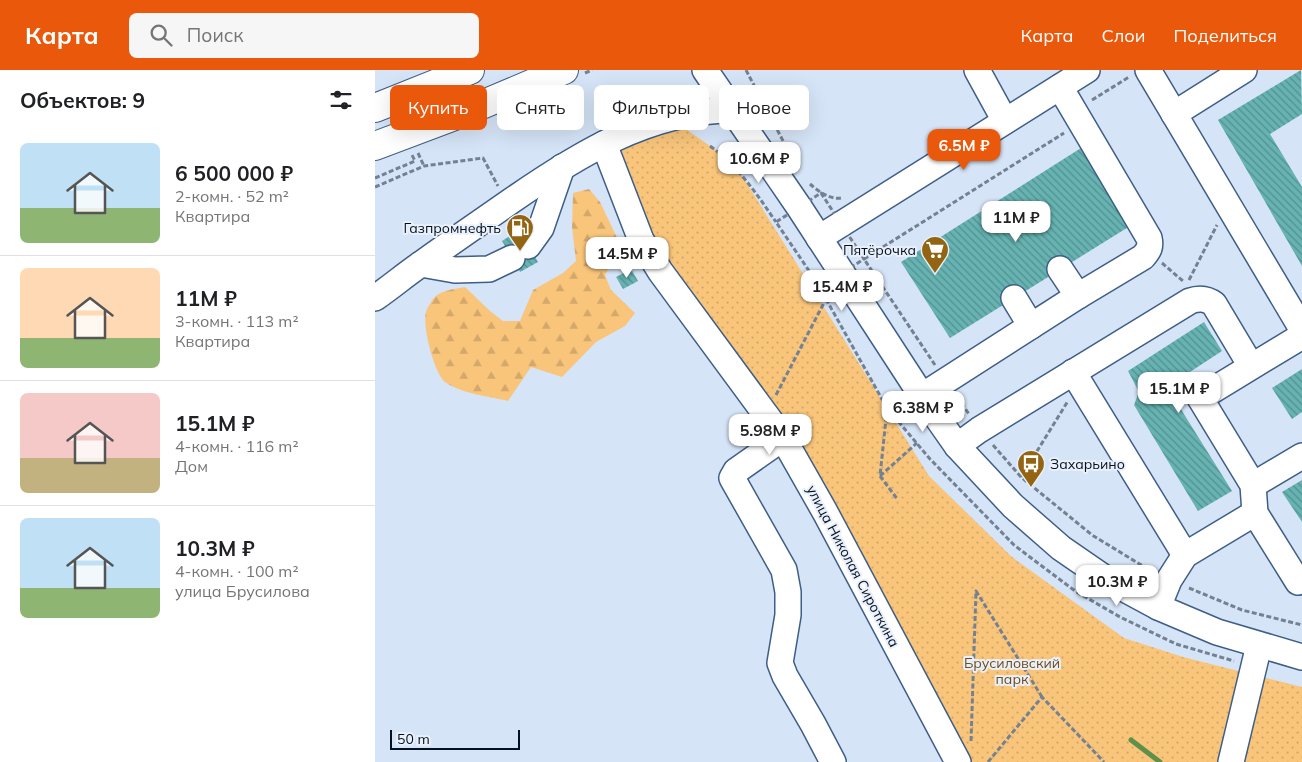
<!DOCTYPE html>
<html lang="ru">
<meta charset="utf-8">
<style>
body{margin:0;font-family:Mulish,sans-serif;background:#f6f6f6;color:#202124;height:100vh;display:flex;flex-direction:column;font-size:19px;white-space:nowrap}
*{box-sizing:border-box;margin:0}
p{font-size:16px;color:#757577}
.icon{flex:none;width:28px;height:28px;fill:none;stroke:currentColor;stroke-width:2;stroke-linecap:round;stroke-linejoin:round}
.map{position:relative;flex:1;overflow:hidden}
.panel{display:flex;flex-direction:column;background:#fff;width:375px}
.panel>*{flex:none}
.banner{position:absolute;left:15px;top:15px;width:475px;height:45px;display:flex;gap:10px}
.scale{position:absolute;left:15px;bottom:12px;width:130px;box-sizing:border-box;padding-left:5px;border:2px solid #051121;border-top:0;font-size:14px;line-height:18px;white-space:nowrap;color:#051121;-webkit-text-stroke:4px #e9f0fa;paint-order:stroke}
.price{position:absolute;translate:-50% -42px;padding:0 11px;border-radius:10px;background:#fff;color:#222;font-size:16px;line-height:32px;filter:drop-shadow(0 1px 2px #0008)}
.price::after{content:'';position:absolute;left:50%;top:30px;width:15px;height:11px;margin-left:-8px;background:inherit;clip-path:polygon(0 0,100% 0,50% 100%)}
.price.current{background:#ea580c;color:#fff}
ul{padding:0;list-style:none}
li{display:flex;align-items:center;gap:15px;height:125px;padding:0 20px}
li+li{border-top:1px solid #e0e0e0}
li span{display:grid;place-items:center;flex:none;width:140px;height:100px;border-radius:8px;color:#555}
li>.icon{margin-inline-start:auto}
span .icon{width:60px;height:60px;fill:#fffc;stroke-width:1}
li b{font-size:21px}
h2{display:flex;justify-content:space-between;align-items:center;height:60px;padding:0 20px;font-size:21px}
.tag{padding:0 18px;border-radius:8px;background:#fff;box-shadow:0 5px 20px #0002;font-size:18px;line-height:45px}
.tag.current{background:#ea580c;color:#fff}
header{display:flex;align-items:center;gap:30px;box-sizing:border-box;height:70px;padding:0 25px;background:#ea580c;color:#fff}
header strong{font-size:24px}
nav{display:flex;gap:28px;margin-inline-start:auto;font-size:18px}
.search{width:350px;height:45px;background:#f6f6f6;display:flex;align-items:center;gap:12px;box-sizing:border-box;padding:0 18px;border-radius:8px;color:#757577;font-size:19px}
main{display:flex;flex:1;min-height:0}
.map>svg:first-child{display:block}
.forest{fill:url(#forest-firs)}
.park{fill:url(#park-dots)}
.lines{fill:none;stroke-linecap:round;stroke-linejoin:round}
.stream{stroke:#5f9049;stroke-width:5}
.building{fill:url(#building-back-hatch)}
.minor-casing{stroke:#3e5e87;stroke-width:28}
.major-casing{stroke:#3e5e87;stroke-width:30}
.path{stroke:#738192;stroke-width:3;stroke-dasharray:5 2.5;stroke-linecap:butt}
.minor{stroke:#fff;stroke-width:25}
.major{stroke:#fff;stroke-width:28}
.labels{text-anchor:middle;dominant-baseline:central;stroke-width:4;stroke-linejoin:round;paint-order:stroke}
.poi-label{font-size:14px;fill:#051121;stroke:#e9f0fa;text-anchor:end}
.street-label{font-size:14px;fill:#051121;stroke:#e9f0fa}
.park-label{font-size:14px;fill:#6c4d1f;stroke:#e9f0fa}
</style>
<header>
<strong>Карта</strong>
<div class="search"><svg class="icon" aria-label="search" viewBox="0 0 24 24"><circle cx="10" cy="10" r="6"/><path d="M15 15l6 6"/></svg>Поиск</div>
<nav><a>Карта</a><a>Слои</a><a>Поделиться</a></nav>
</header>
<main>
<section class="panel">
<h2>Объектов: 9<svg class="icon" aria-label="filters" viewBox="0 0 24 24"><path d="M4 7h16M4 17h16"/><circle cx="9" cy="7" r="2"/><circle cx="15" cy="17" r="2"/></svg></h2>
<ul>
<li><span style="background:linear-gradient(#bfe0f5 65%,#8fb573 0)"><svg class="icon" aria-label="home" viewBox="0 0 24 24"><path d="M3 11l9-7 9 7M6 9v11h12V9"/></svg></span><div><b>6 500 000 ₽</b><p>2-комн. · 52 m²</p><p>Квартира</p></div></li>
<li><span style="background:linear-gradient(#ffd9b3 70%,#8fb573 0)"><svg class="icon" aria-label="home" viewBox="0 0 24 24"><path d="M3 11l9-7 9 7M6 9v11h12V9"/></svg></span><div><b>11M ₽</b><p>3-комн. · 113 m²</p><p>Квартира</p></div></li>
<li><span style="background:linear-gradient(#f6c9c9 65%,#c2b280 0)"><svg class="icon" aria-label="home" viewBox="0 0 24 24"><path d="M3 11l9-7 9 7M6 9v11h12V9"/></svg></span><div><b>15.1M ₽</b><p>4-комн. · 116 m²</p><p>Дом</p></div></li>
<li><span style="background:linear-gradient(#bfe0f5 70%,#8fb573 0)"><svg class="icon" aria-label="home" viewBox="0 0 24 24"><path d="M3 11l9-7 9 7M6 9v11h12V9"/></svg></span><div><b>10.3M ₽</b><p>4-комн. · 100 m²</p><p>улица Брусилова</p></div></li>
</ul>
</section>
<div class="map">
<svg width="927" height="692" viewBox="0 0 927 692">
<defs>
<pattern id="forest-firs" width="22" height="20" patternUnits="userSpaceOnUse" patternTransform="scale(1.25)"><rect width="22" height="20" fill="#f9c57b"/><path d="M5 1l3.5 6h-7zM16 11l3.5 6h-7z" fill="#d4a86a"/></pattern>
<pattern id="park-dots" width="8" height="8" patternUnits="userSpaceOnUse" patternTransform="scale(1.25)"><rect width="8" height="8" fill="#f9c57b"/><path d="M2 2h.1M6 6h.1" fill="none" stroke="#d4a86a" stroke-width="1.8" stroke-linecap="round"/></pattern>
<pattern id="building-back-hatch" width="6" height="6" patternUnits="userSpaceOnUse" patternTransform="scale(1.25)"><rect width="6" height="6" fill="#66b3b2"/><path d="M-1 5l2 2M0 0l6 6M5-1l2 2" fill="none" stroke="#529090"/></pattern>
</defs>
<rect width="100%" height="100%" fill="#d5e4f7"/>
<!-- forest -->
<path class="forest" d="M214 119 225 132 246 176 230 205 236 220 260 243 250 256 221 272 187 307 156 297 133 331C113 326 87 324 70 312 59 303 47 255 51 242 52 238 56 232 58 229 65 220 80 219 90 217L115 241 128 251H145L158 220 188 203 201 191 197 157 198 123Z"/>
<!-- park -->
<polygon class="park" points="302,53 351,87 369,109 554,406 637,487 749,568 808,587 927,617 927,692 580,692 503,536 424,369 328,244 278,164 238,75"/>
<g class="lines">
<!-- stream -->
<polyline class="stream" points="756,670 785,692"/>
</g>
<!-- building -->
<g class="building">
<polygon points="926,0 927,44 895,64 927,117 927,196 843,50"/>
<polygon points="706,78 755,156 575,268 526,192"/>
<polygon points="144,160 163,192 145,202 127,171"/>
<polygon points="256,199 263,211 248,219 241,207"/>
<polygon points="829,252 847,281 792,317 857,421 823,441 759,335 764,322 753,301"/>
<polygon points="927,299 927,342 917,349 897,318"/>
<polygon points="927,410 927,452 907,422"/>
</g>
<g class="lines">
<defs>
<g id="minor">
<polyline points="330,0 424,137 547,326 582,376 638,436 686,478 731,509 783,537 842,562 927,587"/>
<polyline points="602,0 630,51"/>
<polyline points="773,0 927,259"/>
<polyline points="799,44 869,0"/>
<polyline points="229,74 266,170 285,201 408,368 450,442 583,692"/>
<polyline points="444,168 712,0"/>
<polyline points="153,176 166,158 187,97"/>
<polyline points="46,194 80,200 114,199 137,188"/>
<polyline points="685,199 703,226"/>
<path d="M0 228C16 217 30 205 46 194 75 173 106 152 136 131 201 86 274 40 356 40"/>
<polyline points="639,228 656,256"/>
<polyline points="698,302 810,485"/>
<path d="M547 326 703 226 768 187C774 180 776 177 774 168L685 17"/>
<polyline points="408,368 361,401 357,408 409,500 413,522 413,545 405,593 410,606 438,654 458,692"/>
<path d="M582 376 604 360 815 231C824 228 831 228 839 234L876 296"/>
<polyline points="878,415 927,386"/>
<polyline points="923,512 880,443 878,415 825,328 927,266"/>
<polyline points="783,537 794,510 810,485 880,443"/>
<polyline points="856,692 884,575"/>
</g>
<g id="major">
<polyline points="0,38 95,0"/>
<polyline points="0,76 85,44 189,0"/>
</g>
</defs>
<!-- minor casing -->
<use href="#minor" class="minor-casing"/>
<!-- major casing -->
<use href="#major" class="major-casing"/>
<!-- path -->
<g class="path">
<polyline points="371,0 417,88"/>
<polyline points="210,3 217,0"/>
<polyline points="717,30 754,7"/>
<path d="M335 76C364 97 381 123 401 152"/>
<polyline points="43,83 49,96"/>
<polyline points="0,108 40,91 37,85"/>
<path d="M435 114C443 121 455 130 466 128"/>
<polyline points="0,117 49,96 108,88 123,116"/>
<polygon points="446,123 489,189 445,217 401,152"/>
<polyline points="787,193 809,212"/>
<polyline points="814,210 842,155"/>
<polyline points="451,229 512,338 555,389 639,475 700,521 745,547 801,574 859,591"/>
<polyline points="560,295 489,189 689,63"/>
<polyline points="401,325 451,229 445,217"/>
<polyline points="582,327 594,344"/>
<polyline points="512,339 505,406 542,373"/>
<polyline points="618,375 646,407 717,465 776,501"/>
<polyline points="505,406 523,430"/>
<polyline points="646,407 693,331"/>
<polyline points="814,518 867,540 927,555"/>
<polyline points="596,671 601,521 667,627"/>
<polyline points="613,692 667,627 729,692"/>
</g>
<!-- minor -->
<use href="#minor" class="minor"/>
<!-- major -->
<use href="#major" class="major"/>
</g>
<!-- icons -->
<defs>
<symbol id="fuel-pin" viewBox="-11 -11 22 30"><path d="M0 17L-7.5 6A9.5 9.5 0 1 1 7.5 6Z" fill="#936412" stroke="#e9f0fa"/><path d="M-5.5-6h7V0h2V4h1.3V-2.5L3-4.5l.8-.8L6-3V5H2.5V1h-1V6h-7ZM-4.2-4.7v3.2H.2V-4.7Z" fill="#fff"/></symbol>
<symbol id="supermarket-pin" viewBox="-11 -11 22 30"><path d="M0 17L-7.5 6A9.5 9.5 0 1 1 7.5 6Z" fill="#936412" stroke="#e9f0fa"/><path d="M-6-5.5h2.5l.6 2H6L4.5 2H-2.5L-4.4-4H-6ZM-1.5 3.2a1.3 1.3 0 1 0 .1 0ZM3 3.2a1.3 1.3 0 1 0 .1 0Z" fill="#fff"/></symbol>
<symbol id="bus-pin" viewBox="-11 -11 22 30"><path d="M0 17L-7.5 6A9.5 9.5 0 1 1 7.5 6Z" fill="#936412" stroke="#e9f0fa"/><path d="M-5-6H5V4H4V6H2V4H-2V6H-4V4H-5ZM-3.5-4V0h7V-4ZM-3.5 1.2v1.5H-2V1.2ZM2 1.2v1.5H3.5V1.2Z" fill="#fff"/></symbol>
</defs>
<g fill-rule="evenodd">
<use href="#fuel-pin" x="129" y="142" width="32" height="43"/>
<use href="#supermarket-pin" x="544" y="164" width="32" height="43"/>
<use href="#bus-pin" x="640" y="378" width="32" height="43"/>
</g>
<g class="labels">
<!-- poi labels -->
<g class="poi-label">
<text x="126" y="158">Газпромнефть</text>
<text x="541" y="180">Пятёрочка</text>
<text x="675" y="394" text-anchor="start">Захарьино</text>
</g>
<!-- street labels -->
<g class="street-label">
<text transform="translate(478 496) rotate(62)">улица Николая Сироткина</text>
</g>
<!-- park labels -->
<g class="park-label">
<text x="637" y="593">Брусиловский<tspan x="637" dy="16">парк</tspan></text>
</g>
</g>
</svg>
<div class="scale">50 m</div>
<b class="price current" style="left:589px;top:101px">6.5M ₽</b>
<b class="price" style="left:384px;top:114px">10.6M ₽</b>
<b class="price" style="left:641px;top:173px">11M ₽</b>
<b class="price" style="left:252px;top:209px">14.5M ₽</b>
<b class="price" style="left:467px;top:242px">15.4M ₽</b>
<b class="price" style="left:804px;top:344px">15.1M ₽</b>
<b class="price" style="left:548px;top:363px">6.38M ₽</b>
<b class="price" style="left:395px;top:386px">5.98M ₽</b>
<b class="price" style="left:742px;top:537px">10.3M ₽</b>
<div class="banner">
<a class="tag current">Купить</a>
<a class="tag">Снять</a>
<a class="tag">Фильтры</a>
<a class="tag">Новое</a>
</div>
</div>
</main>
